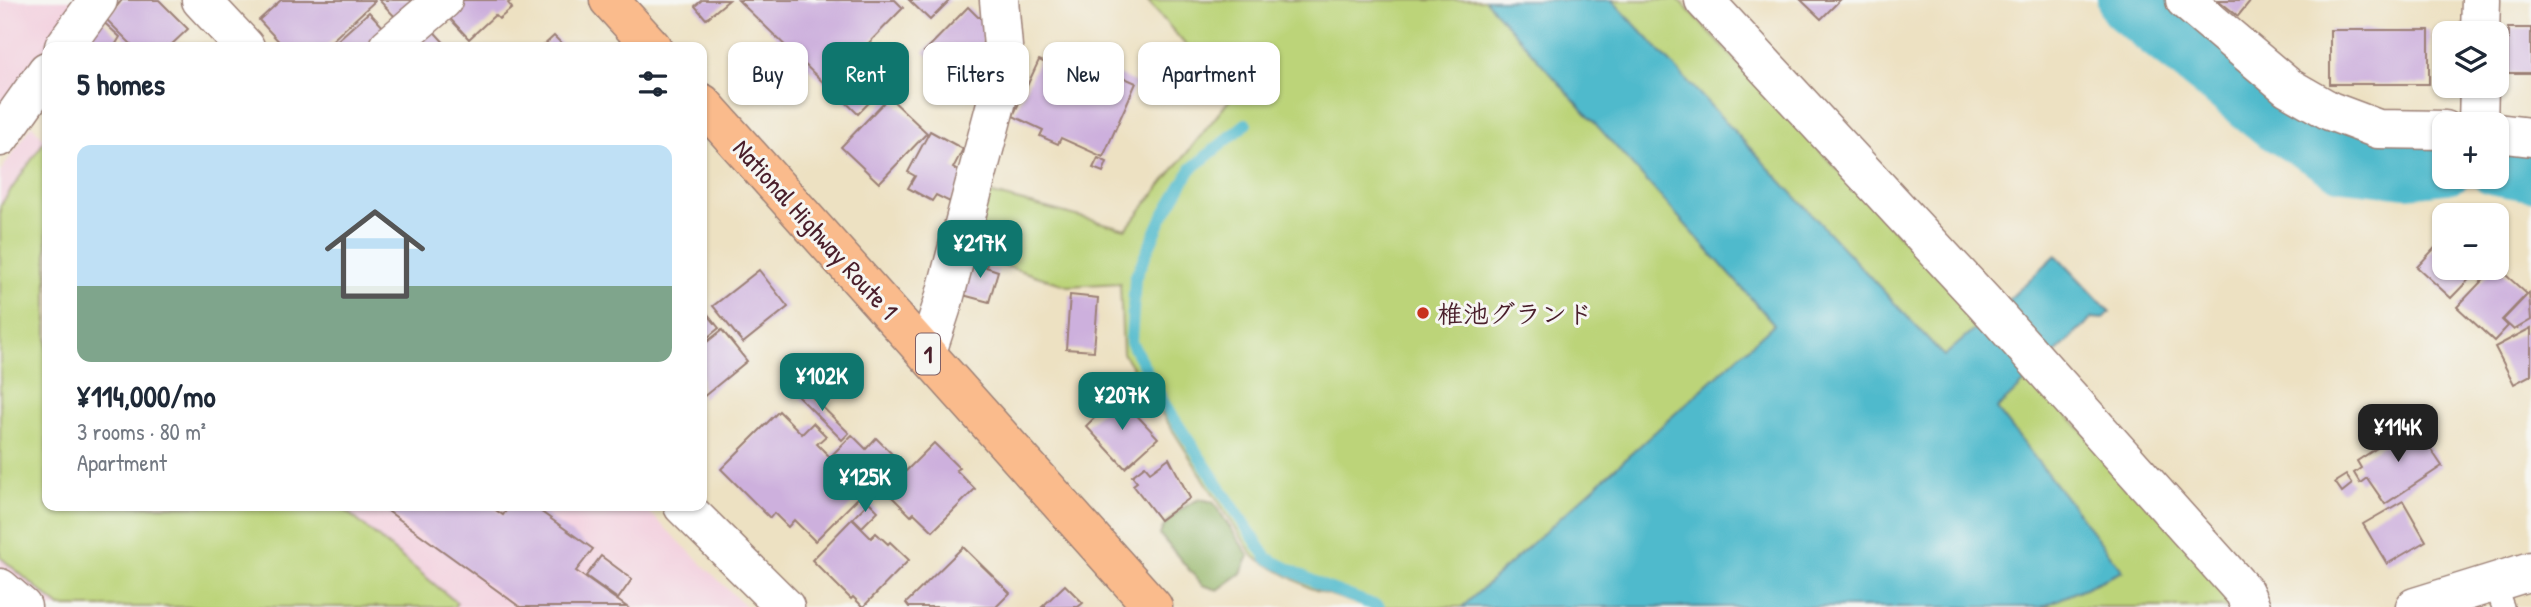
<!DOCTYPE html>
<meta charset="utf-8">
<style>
body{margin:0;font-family:"Patrick Hand","Klee One",sans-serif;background:#f2f2f3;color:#1f2937;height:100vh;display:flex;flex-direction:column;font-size:26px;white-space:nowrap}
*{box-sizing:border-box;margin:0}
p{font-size:23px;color:#747a83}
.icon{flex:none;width:38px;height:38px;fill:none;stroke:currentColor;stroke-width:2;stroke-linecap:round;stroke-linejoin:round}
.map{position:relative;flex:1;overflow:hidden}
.drawer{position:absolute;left:42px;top:42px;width:665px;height:469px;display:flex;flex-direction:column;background:#fff;border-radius:14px;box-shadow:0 2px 5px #0004}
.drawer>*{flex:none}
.guide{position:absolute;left:728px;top:42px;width:665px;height:63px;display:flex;gap:14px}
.controls{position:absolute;left:2432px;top:21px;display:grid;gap:14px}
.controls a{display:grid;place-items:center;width:77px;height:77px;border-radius:14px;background:#fff;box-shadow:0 2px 5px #0004;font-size:35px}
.price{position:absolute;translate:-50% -60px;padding:0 16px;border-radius:14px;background:#0f766e;color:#fff;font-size:23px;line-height:46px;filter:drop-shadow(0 2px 4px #0008)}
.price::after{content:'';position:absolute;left:50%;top:42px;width:21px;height:16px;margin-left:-10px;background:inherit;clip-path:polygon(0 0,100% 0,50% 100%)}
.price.selected{background:#222;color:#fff}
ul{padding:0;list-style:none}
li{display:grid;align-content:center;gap:14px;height:371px;padding:0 35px}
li+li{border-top:2px solid #e0e1e3}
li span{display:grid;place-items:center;height:217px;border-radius:14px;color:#555}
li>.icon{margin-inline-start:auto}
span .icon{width:126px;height:126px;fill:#fffc;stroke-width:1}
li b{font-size:30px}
h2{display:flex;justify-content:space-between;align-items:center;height:84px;padding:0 35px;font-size:30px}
.tag{padding:0 24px;border-radius:14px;background:#fff;box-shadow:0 2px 5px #0004;font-size:24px;line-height:63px}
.tag.selected{background:#0f766e;color:#fff}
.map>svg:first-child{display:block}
.built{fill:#f3cfde}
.green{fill:#bcd479;stroke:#837a52;stroke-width:2}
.forest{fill:#95b669;stroke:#706a4a;stroke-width:2}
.water{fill:#4fbacc;stroke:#4c6c7c;stroke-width:2}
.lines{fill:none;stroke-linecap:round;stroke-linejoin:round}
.stream{stroke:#4fbacc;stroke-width:12}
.river{stroke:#4fbacc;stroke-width:70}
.building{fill:#cdb0dd}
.service-casing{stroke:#9c8076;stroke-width:24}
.minor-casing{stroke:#9c8076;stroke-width:41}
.tertiary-casing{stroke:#9c8076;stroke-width:41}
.trunk-casing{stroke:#9c8076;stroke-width:41}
.service{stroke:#fff;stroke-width:21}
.minor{stroke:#fff;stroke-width:38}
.tertiary{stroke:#fff;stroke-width:38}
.trunk{stroke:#fabb8c;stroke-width:38}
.poi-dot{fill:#c8321e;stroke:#f6f6f2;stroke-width:2.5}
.labels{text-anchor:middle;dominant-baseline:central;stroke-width:6;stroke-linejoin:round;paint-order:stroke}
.shield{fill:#f6f6f2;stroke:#7e6067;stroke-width:2}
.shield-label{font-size:24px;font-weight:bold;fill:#4a1f2b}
.street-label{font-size:26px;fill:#4a1f2b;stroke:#f6f6f2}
.poi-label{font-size:26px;font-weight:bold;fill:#4a1f2b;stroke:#f6f6f2;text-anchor:start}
</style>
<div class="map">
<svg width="2531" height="607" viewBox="0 0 2531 607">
<rect width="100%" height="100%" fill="#f6f6f2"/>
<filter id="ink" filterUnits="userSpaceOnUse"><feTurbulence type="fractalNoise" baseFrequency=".0143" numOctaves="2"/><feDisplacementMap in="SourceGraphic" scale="14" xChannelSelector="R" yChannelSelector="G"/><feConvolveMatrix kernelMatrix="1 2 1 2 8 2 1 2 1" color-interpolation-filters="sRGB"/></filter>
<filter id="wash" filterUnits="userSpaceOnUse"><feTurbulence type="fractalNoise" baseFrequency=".00686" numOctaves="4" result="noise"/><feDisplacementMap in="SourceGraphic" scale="28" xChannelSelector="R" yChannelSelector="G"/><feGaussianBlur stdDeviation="1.57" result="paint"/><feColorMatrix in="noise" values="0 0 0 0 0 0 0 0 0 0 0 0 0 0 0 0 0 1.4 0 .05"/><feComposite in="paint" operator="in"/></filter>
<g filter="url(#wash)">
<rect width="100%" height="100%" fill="#ede1c2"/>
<!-- built -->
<g class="built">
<polygon points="0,0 81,0 0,113"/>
<polygon points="32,125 47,142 47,506 643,506 746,607 30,607 0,580 0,172"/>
</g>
<!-- green -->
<g class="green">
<polygon points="1147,0 1679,0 2195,551 2231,607 1366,607 1310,588 1254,557 1123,353 1120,283 1068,286 1006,266 973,252 985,192 1126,229 1231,98"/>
<polygon points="45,140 47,142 47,506 340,506 457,603 454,607 60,607 0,557 0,206"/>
</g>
<!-- forest -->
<path class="forest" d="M1200 499 1213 502 1249 556 1241 573 1218 590 1202 585 1160 535C1164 520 1185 505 1200 499Z"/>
<!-- water -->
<polygon class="water" points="1485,0 1612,0 1944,356 2007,301 2056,255 2110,312 2103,319 2092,318 1997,409 2123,571 2042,607 1462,607 1774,324"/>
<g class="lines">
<!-- stream -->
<polyline class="stream" points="1246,124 1191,169 1162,218 1135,278 1131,342 1165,405 1267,558 1323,586 1379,607"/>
<!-- river -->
<g class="river">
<polyline points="2132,0 2278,116 2344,156 2407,163 2445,159"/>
<polyline points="2497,160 2531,166"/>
</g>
</g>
<g id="blocks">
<!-- building -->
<g class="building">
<polygon points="122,0 159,0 188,29 169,47 134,47 106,19"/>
<polygon points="281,0 374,0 375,1 325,47 284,47 259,20"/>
<polygon points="379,0 417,0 397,19"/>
<polygon points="455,0 512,0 508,3 512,8 499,19 495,15 469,39 443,11"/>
<polygon points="702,0 729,0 706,19 695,6"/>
<polygon points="738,0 895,0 903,8 859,53 889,82 858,114 829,86 835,78 827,86"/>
<polygon points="909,0 950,0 930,20"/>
<polygon points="1801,0 1840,0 1821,19"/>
<polygon points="2218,0 2251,0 2238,16"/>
<polygon points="968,7 978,17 984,17 981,82 955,74 947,66 944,71 924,52"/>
<polygon points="369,12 386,30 368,47 330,47"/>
<polygon points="99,18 120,37 114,47 83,47"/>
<polygon points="428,25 448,47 404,47"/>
<rect x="2508" y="28" width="23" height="45"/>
<rect x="2330" y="30" width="99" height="54"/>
<polygon points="554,36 565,47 542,47"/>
<polygon points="1039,60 1081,79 1089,62 1136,83 1103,157 1061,138 1058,144 1040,136 1043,130 1013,116"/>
<polygon points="889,97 927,133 879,183 841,147"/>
<polygon points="930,131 963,149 953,168 965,175 950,202 936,195 932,201 908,188 915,176 908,172"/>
<polygon points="1098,158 1107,162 1103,172 1093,168"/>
<polygon points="2445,237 2445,268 2493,268 2484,276 2478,270 2451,298 2417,267"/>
<polygon points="2497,245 2507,253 2497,263"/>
<polygon points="974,256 988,260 986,267 998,271 989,302 963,295"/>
<polygon points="2494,268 2498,268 2527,294 2502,320 2508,326 2494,341 2457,307"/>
<polygon points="759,270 788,307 743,343 713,306"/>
<polygon points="2529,293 2531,320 2514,330 2503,320"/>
<polygon points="1070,295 1098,298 1094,351 1066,349"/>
<polygon points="702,307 719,328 702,342"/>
<polygon points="2531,328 2531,375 2514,384 2495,347"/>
<polygon points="722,330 747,361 702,398 702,346"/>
<polygon points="801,386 849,433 842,440 795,393"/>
<polygon points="1118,395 1158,438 1125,468 1086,426"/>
<polygon points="779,411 802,434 813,423 826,436 817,444 830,457 852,435 866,449 876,438 897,459 815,541 794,520 788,527 774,513 770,518 721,469"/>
<polygon points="2414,424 2442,466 2385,504 2367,478 2360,483 2354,473 2361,468 2357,461"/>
<polygon points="934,443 959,468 956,470 975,489 933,531 914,513 911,516 886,491"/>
<polygon points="1169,458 1190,498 1160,520 1133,485 1137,482 1132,476 1145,466 1150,472"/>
<polygon points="2346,475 2352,484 2342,492 2335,482"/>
<polygon points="2403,501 2426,541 2387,564 2363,524"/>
<polygon points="869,502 878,511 862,527 853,518"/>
<polygon points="381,506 490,506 503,515 509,506 533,506 593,549 576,571 627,607 520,607"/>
<polygon points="852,519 871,538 876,533 888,544 890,542 909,560 863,607 853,597 851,599 812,560"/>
<polygon points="963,547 1010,593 996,607 909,607 906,603"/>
<polygon points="601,556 632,579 618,599 586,576"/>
<polygon points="1065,585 1083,603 1078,607 1042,607"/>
</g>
</g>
</g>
<g filter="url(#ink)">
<use href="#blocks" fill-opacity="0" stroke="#9c8076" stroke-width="2"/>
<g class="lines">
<defs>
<polyline id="service" points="2494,583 2503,607"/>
<g id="minor">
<polyline points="1704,0 1985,303 2244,592 2251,607"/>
<polyline points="2185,0 2288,87 2330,111 2378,129 2445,130"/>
<polyline points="2480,33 2481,0"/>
<polyline points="64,47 98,0"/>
<polyline points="388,47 443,0"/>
<polyline points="2478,124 2479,86"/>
<polyline points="2497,133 2531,137"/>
<polyline points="0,137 47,71"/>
<polyline points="927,352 943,303 1005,70 999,0"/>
<polyline points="0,588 22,607"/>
</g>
<g id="tertiary">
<polyline points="201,0 245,47"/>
<polyline points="683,506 785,607"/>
<polyline points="2415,607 2531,571"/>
</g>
<g id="trunk">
<polyline points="609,0 652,47"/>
<polyline points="702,103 1153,607"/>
</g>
</defs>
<!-- service casing -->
<use href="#service" class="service-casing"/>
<!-- minor casing -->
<use href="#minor" class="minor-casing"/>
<!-- tertiary casing -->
<use href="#tertiary" class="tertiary-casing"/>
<!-- trunk casing -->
<use href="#trunk" class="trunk-casing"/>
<!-- service -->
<use href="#service" class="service"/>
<!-- minor -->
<use href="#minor" class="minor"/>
<!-- tertiary -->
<use href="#tertiary" class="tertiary"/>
<!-- trunk -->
<use href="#trunk" class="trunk"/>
</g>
</g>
<!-- markers -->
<circle class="poi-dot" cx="1423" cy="313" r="7"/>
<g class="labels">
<!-- shield labels -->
<rect class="shield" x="916" y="333.5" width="24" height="41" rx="5"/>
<g class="shield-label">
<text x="928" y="354">1</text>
</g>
<!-- street labels -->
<g class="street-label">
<text transform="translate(816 229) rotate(48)">National Highway Route 1</text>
</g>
<!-- poi labels -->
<g class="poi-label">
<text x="1437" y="313">椎池グランド</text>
</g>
</g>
</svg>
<div class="controls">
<a><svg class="icon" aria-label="layers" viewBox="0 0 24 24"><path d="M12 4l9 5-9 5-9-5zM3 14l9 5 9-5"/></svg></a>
<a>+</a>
<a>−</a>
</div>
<b class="price" style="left:980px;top:280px">¥217K</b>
<b class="price" style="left:822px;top:413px">¥102K</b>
<b class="price" style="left:1122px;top:432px">¥207K</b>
<b class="price selected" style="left:2398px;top:464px">¥114K</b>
<b class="price" style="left:865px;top:514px">¥125K</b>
<div class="guide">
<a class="tag">Buy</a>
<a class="tag selected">Rent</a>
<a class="tag">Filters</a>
<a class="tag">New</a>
<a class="tag">Apartment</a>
</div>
<section class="drawer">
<h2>5 homes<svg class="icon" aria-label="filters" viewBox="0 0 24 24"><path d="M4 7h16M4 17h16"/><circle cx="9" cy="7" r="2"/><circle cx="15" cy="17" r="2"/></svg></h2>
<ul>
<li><span style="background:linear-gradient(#bfe0f5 65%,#7fa58c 0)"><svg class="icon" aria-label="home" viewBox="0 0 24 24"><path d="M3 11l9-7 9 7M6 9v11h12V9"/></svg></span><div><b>¥114,000/mo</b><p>3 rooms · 80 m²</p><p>Apartment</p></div></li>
</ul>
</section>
</div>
